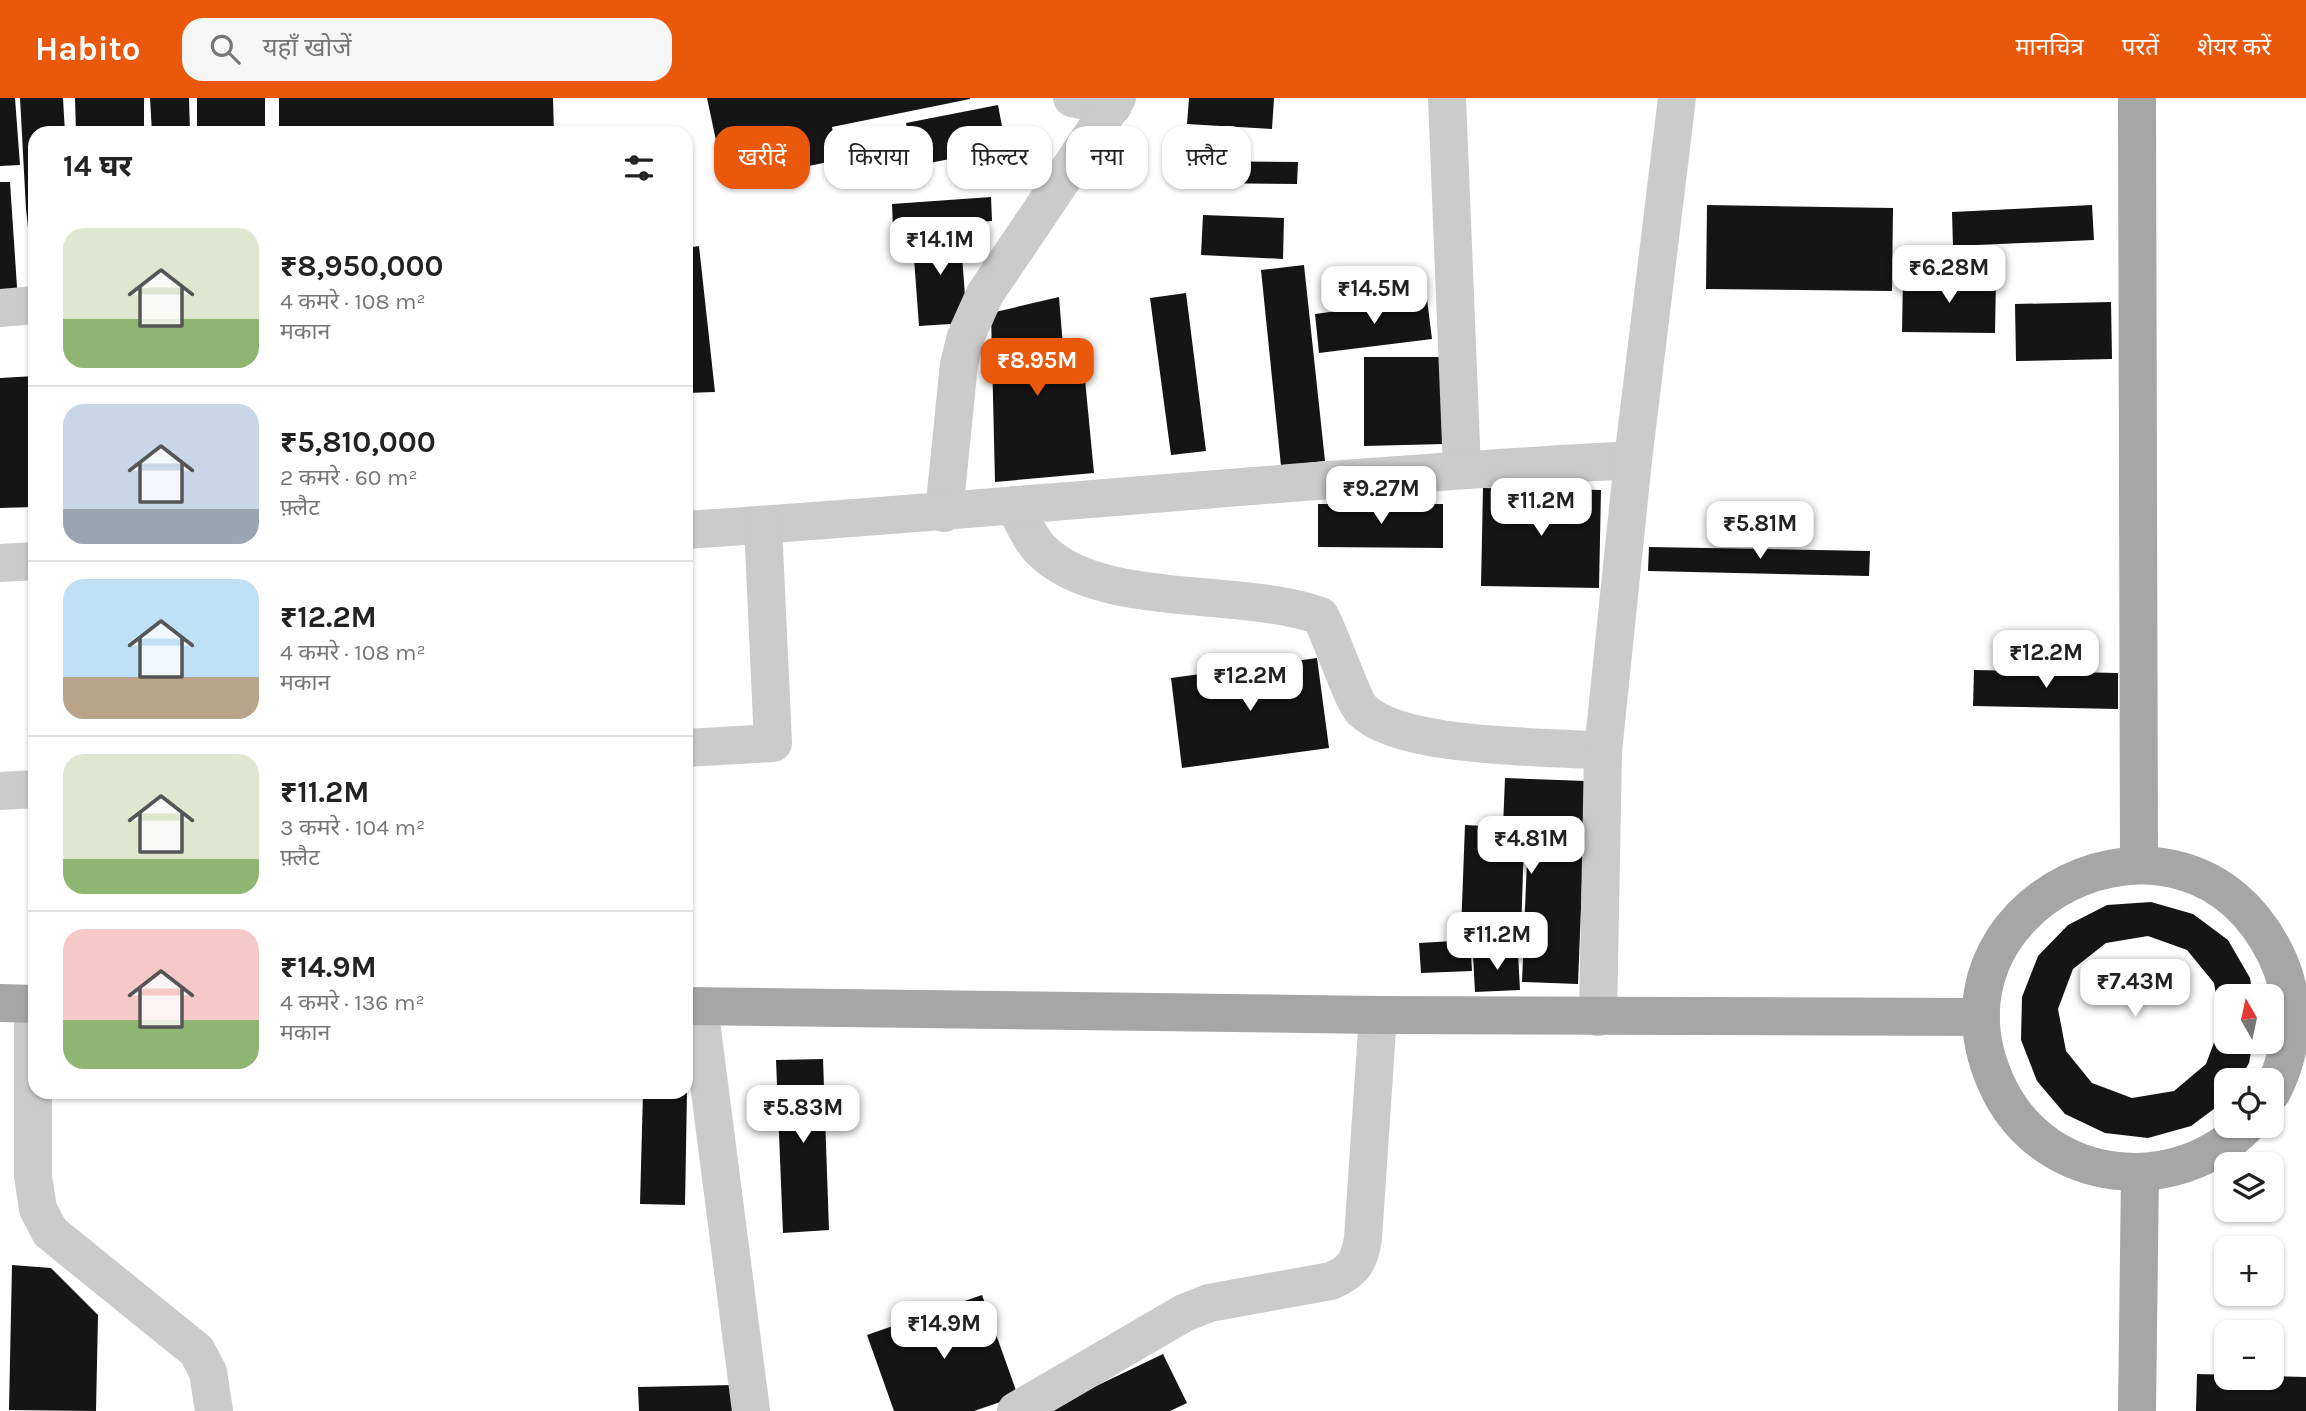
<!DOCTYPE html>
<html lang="hi">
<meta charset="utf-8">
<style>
body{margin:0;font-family:Karla,"Noto Sans Devanagari",sans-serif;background:#f6f6f6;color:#222;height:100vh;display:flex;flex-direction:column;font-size:26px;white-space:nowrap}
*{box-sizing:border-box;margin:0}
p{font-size:23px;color:#767676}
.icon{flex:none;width:38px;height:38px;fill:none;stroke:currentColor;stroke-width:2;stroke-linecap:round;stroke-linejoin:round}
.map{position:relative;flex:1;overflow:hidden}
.side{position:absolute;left:28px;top:28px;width:665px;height:973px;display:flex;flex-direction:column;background:#fff;border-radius:21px;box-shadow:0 2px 5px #0004}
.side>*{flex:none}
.top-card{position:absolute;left:714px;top:28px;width:665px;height:63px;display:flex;gap:14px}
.needle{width:46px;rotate:351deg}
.fabs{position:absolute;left:2214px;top:886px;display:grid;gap:14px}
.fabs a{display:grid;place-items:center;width:70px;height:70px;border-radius:14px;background:#fff;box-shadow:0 2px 5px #0004;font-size:35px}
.price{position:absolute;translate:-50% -60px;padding:0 16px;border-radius:14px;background:#fff;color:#222;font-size:23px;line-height:46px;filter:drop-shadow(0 2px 4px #0008)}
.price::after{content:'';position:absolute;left:50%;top:42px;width:21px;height:16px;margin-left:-10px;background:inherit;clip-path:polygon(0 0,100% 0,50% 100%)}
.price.on{background:#ea580c;color:#fff}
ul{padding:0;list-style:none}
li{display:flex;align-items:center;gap:21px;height:175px;padding:0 35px}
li+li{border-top:2px solid #e0e0e0}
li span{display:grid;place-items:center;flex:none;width:196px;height:140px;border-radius:21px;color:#555}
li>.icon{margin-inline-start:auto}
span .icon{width:84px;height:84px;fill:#fffc;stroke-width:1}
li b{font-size:30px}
h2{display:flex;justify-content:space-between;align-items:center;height:84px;padding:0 35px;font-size:30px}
.tag{padding:0 24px;border-radius:21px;background:#fff;box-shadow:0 2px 5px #0004;font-size:24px;line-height:63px}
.tag.on{background:#ea580c;color:#fff}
header{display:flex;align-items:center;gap:42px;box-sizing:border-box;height:98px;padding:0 35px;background:#ea580c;color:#fff}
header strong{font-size:33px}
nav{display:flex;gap:38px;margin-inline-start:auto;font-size:24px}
.search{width:490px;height:63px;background:#f6f6f6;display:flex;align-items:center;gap:18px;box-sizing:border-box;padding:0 24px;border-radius:21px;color:#767676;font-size:26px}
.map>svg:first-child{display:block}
.building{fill:#151515;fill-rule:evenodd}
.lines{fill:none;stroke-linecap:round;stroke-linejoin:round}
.minor{stroke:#cbcbcb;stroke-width:38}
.major{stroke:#a6a6a6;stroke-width:38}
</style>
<header>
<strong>Habito</strong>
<div class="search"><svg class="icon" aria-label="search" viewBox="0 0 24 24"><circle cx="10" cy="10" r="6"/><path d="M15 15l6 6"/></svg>यहाँ खोजें</div>
<nav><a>मानचित्र</a><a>परतें</a><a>शेयर करें</a></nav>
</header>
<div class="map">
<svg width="2306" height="1313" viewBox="0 0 2306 1313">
<rect width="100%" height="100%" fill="#fff"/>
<!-- building -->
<g class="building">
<polygon points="0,0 15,0 20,67 0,68"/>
<polygon points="20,0 63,0 65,35 35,35 35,192 26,111"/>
<polygon points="75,0 144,0 144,35 76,35"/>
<polygon points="150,0 189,0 190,35 152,35"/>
<rect x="197" y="0" width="68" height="35"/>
<polygon points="279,0 553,0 554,35 279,35"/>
<polygon points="707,0 970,0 970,1 832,29 838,62 725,85"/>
<polygon points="1189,0 1274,0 1272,31 1187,26"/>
<polygon points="998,7 1006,50 914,68 906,25"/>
<polygon points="1190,63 1298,64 1297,86 1190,85"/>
<polygon points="0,84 10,84 18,204 0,206"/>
<polygon points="991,99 992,123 893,130 892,106"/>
<polygon points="1707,107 1893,110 1892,193 1706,191"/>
<polygon points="2092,107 2094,142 1953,148 1952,114"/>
<polygon points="1203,117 1284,120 1283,161 1201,157"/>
<polygon points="960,130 967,225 919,228 912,133"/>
<polygon points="699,148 715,294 686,295 686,150"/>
<polygon points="1304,167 1325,363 1281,368 1261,172"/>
<polygon points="1903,178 1996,180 1995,235 1902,234"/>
<polygon points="1186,195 1206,353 1171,357 1150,200"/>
<polygon points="1059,199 1065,273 1084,271 1094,375 995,384 991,215"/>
<polygon points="1427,201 1432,241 1319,255 1315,216"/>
<polygon points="2111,204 2112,261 2016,263 2015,206"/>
<polygon points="1364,259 1439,259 1445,346 1364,348"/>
<polygon points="35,278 35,409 0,410 0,280"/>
<polygon points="1483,390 1601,392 1599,490 1481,488"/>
<polygon points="1318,406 1443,406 1443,450 1318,449"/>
<polygon points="1649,449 1870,453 1869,478 1648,473"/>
<polygon points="1317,560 1329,650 1182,670 1171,580"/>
<polygon points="1974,572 2118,575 2118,611 1973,608"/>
<polygon points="1505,680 1586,683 1578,886 1522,884 1528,737 1502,736 1501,742 1524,743 1521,835 1461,833 1465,727 1503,729"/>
<path d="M2151 804 2193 816 2228 842 2250 880 2253 898H2226V943H2253L2249 965 2239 982H2226V1002L2191 1028 2148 1040 2105 1035 2065 1016 2037 983 2021 942 2022 899 2038 858 2068 827 2107 807ZM2148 838 2187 852 2214 885 2221 926 2206 966 2174 993 2132 1000 2092 985 2066 953 2058 911 2073 871 2106 845Z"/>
<polygon points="1470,842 1472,873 1421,875 1419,845"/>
<polygon points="1518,855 1520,892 1475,894 1473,857"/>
<polygon points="823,961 829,1132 783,1135 776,962"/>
<polygon points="643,994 687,994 685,1107 640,1106"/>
<polygon points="12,1167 51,1170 98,1217 96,1313 9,1312"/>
<polygon points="982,1197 1018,1298 974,1313 894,1313 867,1237"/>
<polygon points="1163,1256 1187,1305 1170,1313 1044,1313"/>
<polygon points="2197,1276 2306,1279 2306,1313 2196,1313"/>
<polygon points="734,1287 734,1313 639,1313 638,1289"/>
</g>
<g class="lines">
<!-- minor -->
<g class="minor">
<polyline points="1072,0 1113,8"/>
<polyline points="1447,0 1462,371"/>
<polyline points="0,210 35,207"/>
<path d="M1014 407C1022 421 1030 442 1042 453 1101 511 1239 489 1320 518 1331 537 1352 602 1362 612 1401 651 1545 648 1603 653"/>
<polyline points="944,415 959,266 966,238 985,196 1117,0"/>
<path d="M686 432C1002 411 1317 379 1633 362"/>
<polyline points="0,465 35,463"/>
<polyline points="686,650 773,645 763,427"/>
<polyline points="0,693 35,691"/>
<polyline points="33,906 33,1078 38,1111 50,1134 197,1253 208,1274 214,1313"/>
<polyline points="699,908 751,1313"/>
<polyline points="1598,919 1603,653 1633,362 1677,0"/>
<path d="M1016 1313 1184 1215 1209 1205 1331 1183C1353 1174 1360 1163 1363 1140L1378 917"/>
</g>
<!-- major -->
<g class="major">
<polyline points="2137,0 2139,767"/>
<polyline points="0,905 35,906"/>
<polyline points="686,908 1378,917 1981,919"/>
<path d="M2247 1027C2175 1100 2048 1087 2000 993 1906 806 2185 670 2276 857 2298 902 2294 951 2272 994"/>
<polyline points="2137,1313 2140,1076"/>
</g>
</g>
</svg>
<div class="fabs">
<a><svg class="needle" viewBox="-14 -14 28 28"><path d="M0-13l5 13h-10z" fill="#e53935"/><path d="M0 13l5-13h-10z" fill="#767676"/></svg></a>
<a><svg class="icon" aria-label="locate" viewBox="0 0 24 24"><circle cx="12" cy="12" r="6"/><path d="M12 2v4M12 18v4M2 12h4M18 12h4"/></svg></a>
<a><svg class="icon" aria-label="layers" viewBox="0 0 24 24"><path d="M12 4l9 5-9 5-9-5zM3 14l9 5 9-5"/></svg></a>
<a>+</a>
<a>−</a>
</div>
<b class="price" style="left:940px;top:179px">₹14.1M</b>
<b class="price" style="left:1949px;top:207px">₹6.28M</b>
<b class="price" style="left:1374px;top:228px">₹14.5M</b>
<b class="price on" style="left:1037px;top:300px">₹8.95M</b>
<b class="price" style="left:1381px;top:428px">₹9.27M</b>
<b class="price" style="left:1541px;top:440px">₹11.2M</b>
<b class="price" style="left:1760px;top:463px">₹5.81M</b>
<b class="price" style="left:2046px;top:592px">₹12.2M</b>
<b class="price" style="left:1250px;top:615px">₹12.2M</b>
<b class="price" style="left:1531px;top:778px">₹4.81M</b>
<b class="price" style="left:1497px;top:874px">₹11.2M</b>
<b class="price" style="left:2135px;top:921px">₹7.43M</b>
<b class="price" style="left:803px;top:1047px">₹5.83M</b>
<b class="price" style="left:944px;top:1263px">₹14.9M</b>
<div class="top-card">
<a class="tag on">खरीदें</a>
<a class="tag">किराया</a>
<a class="tag">फ़िल्टर</a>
<a class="tag">नया</a>
<a class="tag">फ़्लैट</a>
</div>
<section class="side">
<h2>14 घर<svg class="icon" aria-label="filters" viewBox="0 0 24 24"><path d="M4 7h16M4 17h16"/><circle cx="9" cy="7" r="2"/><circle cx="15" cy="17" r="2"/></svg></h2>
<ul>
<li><span style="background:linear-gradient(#dfe7d0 65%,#8fb573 0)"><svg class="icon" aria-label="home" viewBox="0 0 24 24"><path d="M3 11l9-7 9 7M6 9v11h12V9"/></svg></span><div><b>₹8,950,000</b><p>4 कमरे · 108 m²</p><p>मकान</p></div></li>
<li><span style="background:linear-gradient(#c9d6e8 75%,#9aa5b1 0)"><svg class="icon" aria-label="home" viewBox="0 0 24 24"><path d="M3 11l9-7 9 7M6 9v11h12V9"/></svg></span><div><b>₹5,810,000</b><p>2 कमरे · 60 m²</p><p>फ़्लैट</p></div></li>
<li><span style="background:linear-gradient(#bfe0f5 70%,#b9a48a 0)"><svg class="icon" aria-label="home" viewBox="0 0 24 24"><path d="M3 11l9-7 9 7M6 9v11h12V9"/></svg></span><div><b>₹12.2M</b><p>4 कमरे · 108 m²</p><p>मकान</p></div></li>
<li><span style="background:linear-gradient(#dfe7d0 75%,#8fb573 0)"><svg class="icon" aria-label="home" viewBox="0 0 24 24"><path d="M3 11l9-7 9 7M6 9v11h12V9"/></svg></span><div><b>₹11.2M</b><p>3 कमरे · 104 m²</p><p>फ़्लैट</p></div></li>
<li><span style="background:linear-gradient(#f6c9c9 65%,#8fb573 0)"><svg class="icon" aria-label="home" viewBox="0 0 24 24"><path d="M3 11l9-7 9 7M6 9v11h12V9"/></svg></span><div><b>₹14.9M</b><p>4 कमरे · 136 m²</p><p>मकान</p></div></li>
</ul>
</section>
</div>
